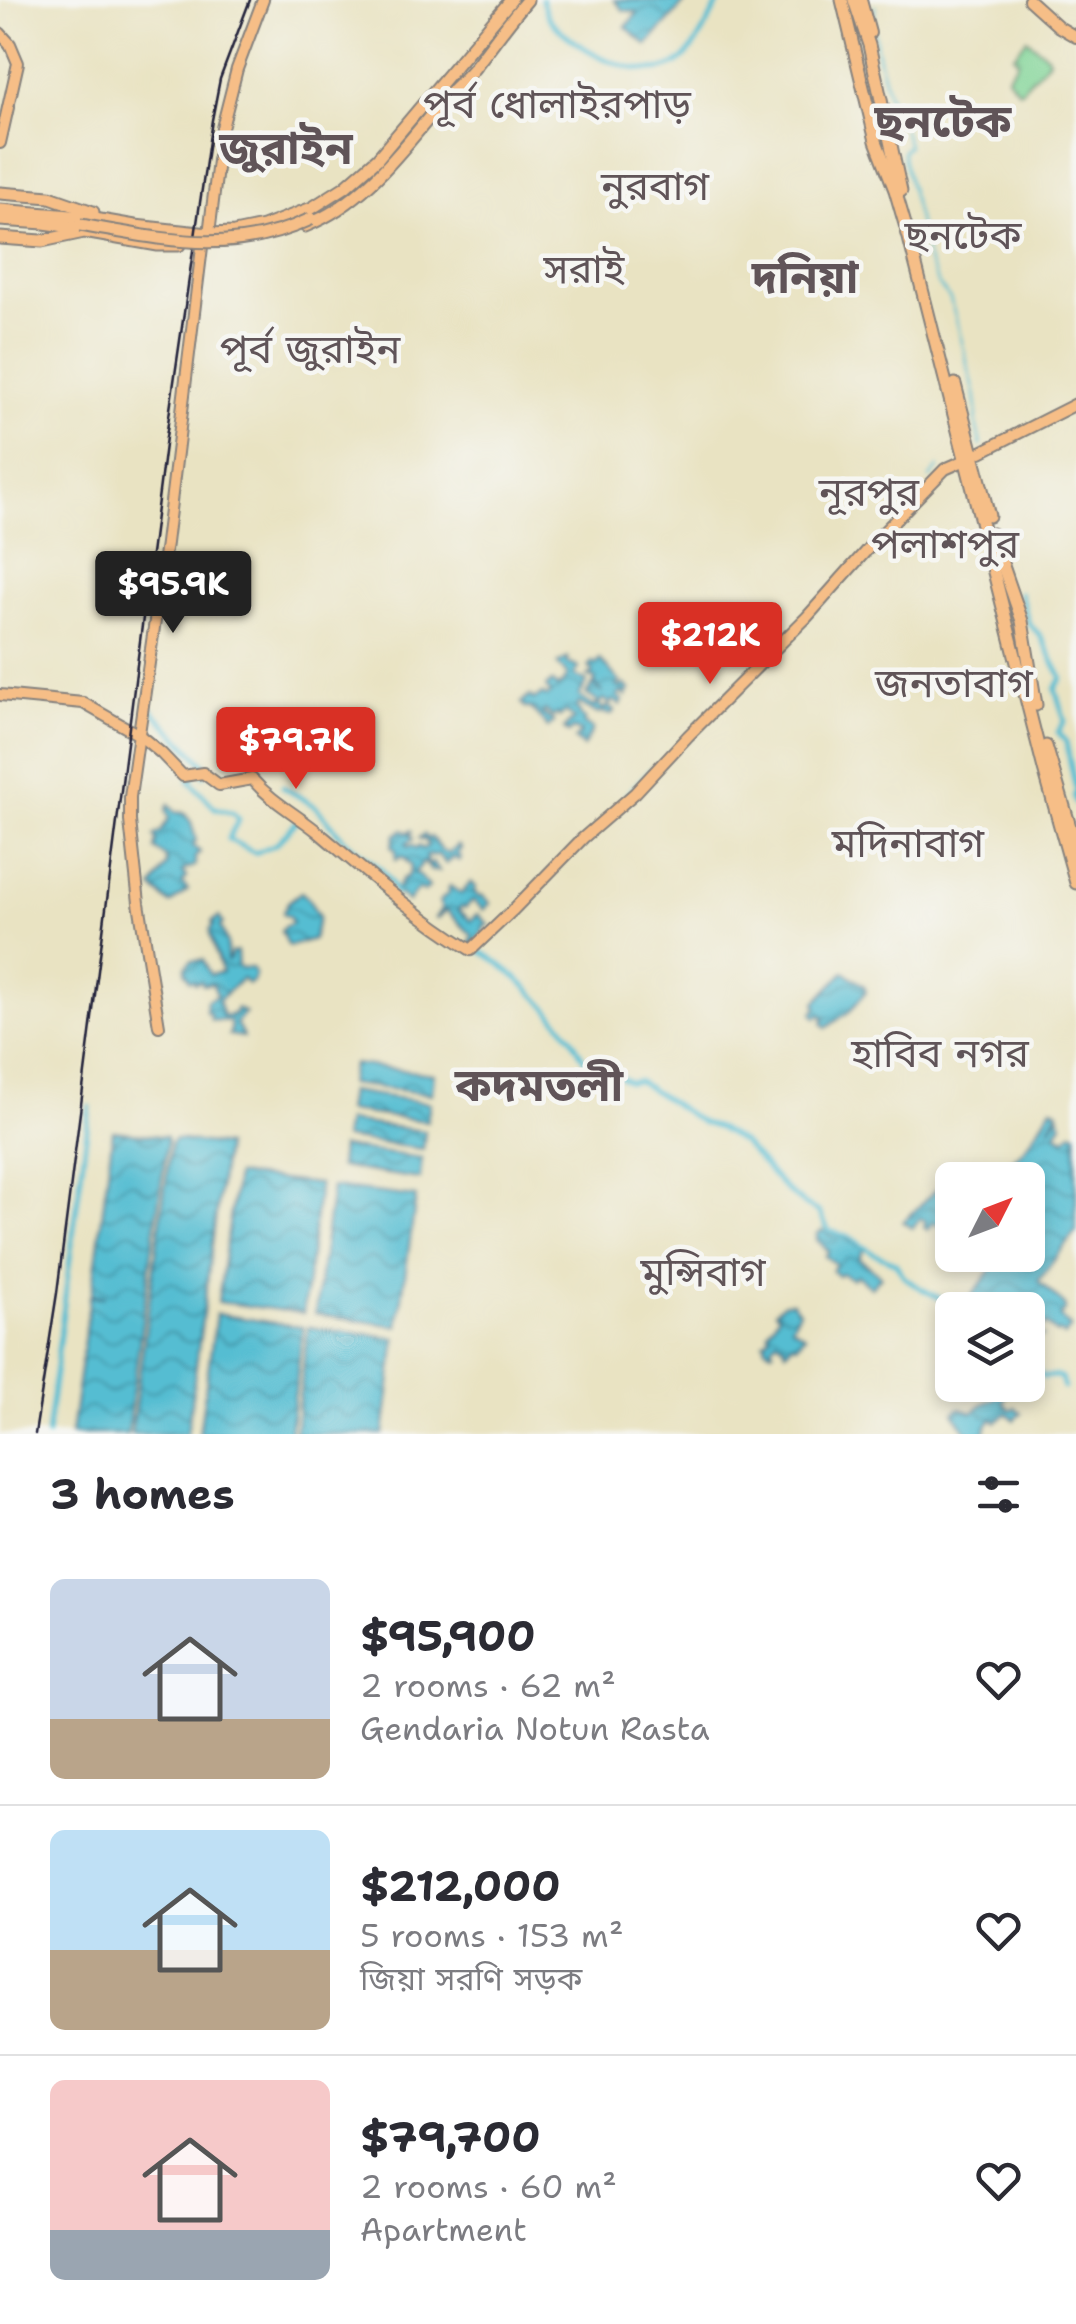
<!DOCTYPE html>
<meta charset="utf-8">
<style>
body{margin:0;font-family:"Shantell Sans","Noto Sans Bengali",sans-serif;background:#f7f7f7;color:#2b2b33;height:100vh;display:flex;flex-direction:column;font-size:38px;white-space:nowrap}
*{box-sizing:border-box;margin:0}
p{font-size:32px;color:#7c7c81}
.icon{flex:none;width:55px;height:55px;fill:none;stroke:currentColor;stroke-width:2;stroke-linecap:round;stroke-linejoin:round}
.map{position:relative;height:1434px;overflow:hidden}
.panel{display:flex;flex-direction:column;background:#fff;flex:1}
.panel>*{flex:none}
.needle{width:65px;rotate:48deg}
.buttons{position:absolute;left:935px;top:1162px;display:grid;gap:20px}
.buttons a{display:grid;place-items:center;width:110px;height:110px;border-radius:15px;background:#fff;box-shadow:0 5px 15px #0003;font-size:50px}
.price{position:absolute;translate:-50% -85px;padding:0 22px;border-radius:10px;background:#d93025;color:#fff;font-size:32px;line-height:65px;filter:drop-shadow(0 2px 5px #0008)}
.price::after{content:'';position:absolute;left:50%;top:60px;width:30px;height:22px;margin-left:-15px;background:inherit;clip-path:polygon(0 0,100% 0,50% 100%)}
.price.active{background:#222;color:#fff}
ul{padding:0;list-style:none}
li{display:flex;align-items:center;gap:30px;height:250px;padding:0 50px}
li+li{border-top:2px solid #e1e1e2}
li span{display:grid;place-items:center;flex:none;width:280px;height:200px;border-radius:15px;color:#555}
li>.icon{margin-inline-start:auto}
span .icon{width:120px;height:120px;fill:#fffc;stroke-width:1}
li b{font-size:42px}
h2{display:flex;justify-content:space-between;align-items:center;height:120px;padding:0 50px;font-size:42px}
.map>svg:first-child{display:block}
.park{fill:url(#park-crowns);stroke:#527b68;stroke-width:2.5}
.water{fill:url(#water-waves);stroke:#3c7086;stroke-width:2.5}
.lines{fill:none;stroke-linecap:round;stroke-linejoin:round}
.stream{stroke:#55bdd2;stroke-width:2.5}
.canal{stroke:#55bdd2;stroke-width:5}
.major-casing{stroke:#86827e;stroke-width:14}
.highway-casing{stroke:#86827e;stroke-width:15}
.major{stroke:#f6be87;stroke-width:10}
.highway{stroke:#f6be87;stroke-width:11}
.rail{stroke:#22223b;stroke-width:2.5}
.highway-bridge-casing{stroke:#86827e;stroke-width:15;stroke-linecap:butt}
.highway-bridge{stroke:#f6be87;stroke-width:11}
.labels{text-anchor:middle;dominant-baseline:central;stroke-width:9;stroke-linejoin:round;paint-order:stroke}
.quarter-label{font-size:40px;fill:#605458;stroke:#f6f6f2}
.district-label{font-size:45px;font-weight:bold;fill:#605458;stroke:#f6f6f2}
</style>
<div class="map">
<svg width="1076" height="1434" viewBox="0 0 1076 1434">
<defs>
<pattern id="park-crowns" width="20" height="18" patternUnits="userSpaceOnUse" patternTransform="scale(2.5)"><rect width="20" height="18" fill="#81d496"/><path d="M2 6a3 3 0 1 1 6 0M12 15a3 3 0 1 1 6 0" fill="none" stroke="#6fb682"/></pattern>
<pattern id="water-waves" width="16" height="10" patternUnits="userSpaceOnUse" patternTransform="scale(2.5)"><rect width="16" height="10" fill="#55bdd2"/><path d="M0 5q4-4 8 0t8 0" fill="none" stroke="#4699ac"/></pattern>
</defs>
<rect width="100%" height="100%" fill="#f6f6f2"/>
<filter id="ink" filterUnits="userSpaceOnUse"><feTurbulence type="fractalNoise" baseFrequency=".01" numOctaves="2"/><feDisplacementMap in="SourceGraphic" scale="20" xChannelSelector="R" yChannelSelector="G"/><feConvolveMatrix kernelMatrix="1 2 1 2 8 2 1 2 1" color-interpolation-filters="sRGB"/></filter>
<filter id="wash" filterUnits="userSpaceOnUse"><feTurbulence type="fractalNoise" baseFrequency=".0048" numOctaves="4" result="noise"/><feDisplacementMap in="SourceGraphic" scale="40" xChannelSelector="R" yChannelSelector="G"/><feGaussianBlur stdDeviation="2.25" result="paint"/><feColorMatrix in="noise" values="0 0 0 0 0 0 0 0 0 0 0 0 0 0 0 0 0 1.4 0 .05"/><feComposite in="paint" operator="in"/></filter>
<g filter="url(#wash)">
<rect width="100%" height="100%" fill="#e9e3c2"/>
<!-- park -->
<polygon class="park" points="1027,39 1047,55 1049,60 1021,90 1018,90 1007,77 1018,61 1014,55"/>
<!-- water -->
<g class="water">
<polygon points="614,0 687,0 647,45 626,27 638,12 623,10"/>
<polygon points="568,658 568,663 579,668 574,675 587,682 579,696 594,707 597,704 604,709 608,706 614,711 611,715 601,712 598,714 579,703 577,706 581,716 585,719 583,723 593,729 583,747 575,739 581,732 573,729 569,733 564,729 574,719 566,712 560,717 557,714 553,717 545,710 542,713 554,722 548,728 531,708 525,708 521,703 530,696 534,700 543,694 547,697 551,694 546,687 552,682 557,687 564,682 568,675 557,664"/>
<polygon points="600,659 620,682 616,685 618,688 624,684 630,690 626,696 622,692 618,696 623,701 620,705 613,700 610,704 604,699 600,703 586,694 593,685 603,693 594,683 596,679 586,676 591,676 594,672 589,667 592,662 596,664"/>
<polygon points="169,804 175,812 184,813 191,822 196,840 193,846 200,852 195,857 195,866 182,871 187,877 182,883 188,890 170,904 153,888 167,864 166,857 155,849 157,840 154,836 161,832 169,818 166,810"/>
<polygon points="403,830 407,833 411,830 412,832 410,834 413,839 406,844 408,847 412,845 416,849 419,846 422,849 428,846 424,839 421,840 419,838 424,834 428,839 431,837 442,851 449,853 458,845 461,849 457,853 461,858 459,861 454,857 446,864 437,854 432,857 430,854 426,856 428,865 433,863 439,871 431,871 424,862 414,873 418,874 429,887 424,892 421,889 416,891 408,902 396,891 403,878 405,879 410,873 411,866 402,856 396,860 396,850 392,846 395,835"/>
<polygon points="471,882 476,887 474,892 479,897 482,895 490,903 484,910 473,900 465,908 462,906 458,909 471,921 478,914 489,925 483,926 484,929 472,947 469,945 472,935 446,910 437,919 435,918 442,908 439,902 450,892 448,889 450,886 461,894"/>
<polygon points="301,892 308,898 319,917 313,939 290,946 287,945 281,931 284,927 292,923 289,916 284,915 283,912 288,902"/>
<polygon points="219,917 223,923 220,927 227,942 227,961 229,960 231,953 237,952 238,966 241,968 252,968 255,974 253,981 248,984 242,978 218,1001 223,1016 234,1014 237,1008 245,1013 236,1023 243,1037 229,1035 231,1030 230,1021 211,1020 210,1013 206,1012 207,1000 217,996 213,984 203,985 201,981 195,983 194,980 190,981 185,972 186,966 191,961 203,960 210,975 222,972 210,934 210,929 214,925 212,922"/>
<polygon points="844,972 864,985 866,991 851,1010 826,1028 822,1023 825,1019 820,1015 816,1018 813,1013 817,1008 816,1002"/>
<polygon points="353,1064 434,1074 432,1094 349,1084"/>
<polygon points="349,1091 430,1103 427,1121 346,1111"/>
<path d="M1052 1107 1058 1111 1049 1128 1059 1115 1062 1123 1056 1133 1065 1138 1073 1131 1076 1133V1231L1038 1281 1065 1305V1311L1060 1317 1071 1328 1064 1336 1060 1332 1057 1334 1046 1324 1038 1332 1043 1336 1031 1343 1028 1342 1029 1336 1028 1310H975L966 1304 1002 1255H1028V1180H989C998 1171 1007 1165 1016 1157 1030 1144 1042 1124 1052 1107Z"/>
<polygon points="346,1121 425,1131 423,1149 343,1138"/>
<polygon points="113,1131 166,1137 167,1142 127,1434 71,1434 90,1296 105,1297 92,1294"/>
<polygon points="175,1139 225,1146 187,1434 131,1434 171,1143"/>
<polygon points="341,1147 422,1158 420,1179 339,1167"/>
<polygon points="236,1175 319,1184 303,1313 218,1302"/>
<polygon points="941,1185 952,1200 952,1235 934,1222 928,1230 924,1227 926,1222 921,1218 912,1228 903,1222"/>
<polygon points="332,1187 416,1197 398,1326 315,1314"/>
<polygon points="823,1230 831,1236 839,1235 864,1249 859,1258 881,1276 871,1287 856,1275 852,1279 841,1273 838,1276 832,1271 836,1264 825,1256 829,1251 817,1240 817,1234"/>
<polygon points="784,1302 792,1302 799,1311 791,1326 805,1335 798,1344 793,1343 786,1351 784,1345 777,1340 772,1346 774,1349 772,1351 765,1346 766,1344 764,1342 770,1336 768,1331 779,1315 775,1311"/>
<polygon points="216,1314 303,1327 290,1434 199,1434"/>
<polygon points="308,1327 396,1338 384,1434 295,1434"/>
<polygon points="1003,1389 1008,1394 1003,1402 1011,1410 1015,1407 1021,1413 1015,1420 1007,1413 996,1422 993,1419 987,1425 984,1434 968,1434 954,1413 960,1408 973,1413 981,1405 1000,1395 999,1391"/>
</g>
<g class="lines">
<!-- stream -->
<g class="stream">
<path d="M875 6C871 39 882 72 891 104L898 108 908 146 903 150V158L928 261 938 284 950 299 958 326 975 394 977 409 976 424 981 446"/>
<polyline points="930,478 939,467"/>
<polyline points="625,795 650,769"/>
</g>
<!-- canal -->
<g class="canal">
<path d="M542 0C544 8 546 15 551 21 576 49 648 90 683 59 699 44 709 18 721 0"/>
<polyline points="1020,593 1029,624 1040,635 1062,678 1055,689 1065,721 1058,732 1066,742 1076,791"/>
<polyline points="147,705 204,764 204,775"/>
<polyline points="194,777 189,780 215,808 233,813 239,819 228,839 255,853 276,844 297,821 300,821"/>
<polyline points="283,787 315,806 324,816"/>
<polyline points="1076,792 1074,797 1076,804"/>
<path d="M327 819C332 825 338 833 344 839 365 859 385 864 396 894"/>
<path d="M475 949C504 961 549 1007 568 1033 582 1051 584 1071 607 1080L615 1074 629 1082 638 1081 702 1123 718 1128 743 1143 785 1189 804 1204 819 1212 829 1231 850 1237 873 1253 891 1261 896 1264 904 1277 922 1289 945 1301 958 1300 962 1310"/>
<polyline points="1028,1359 1043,1377 1057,1376 1061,1378 1064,1388"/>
<polyline points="47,1434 90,1107"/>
</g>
</g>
</g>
<g filter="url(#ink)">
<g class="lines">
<defs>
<g id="major">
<polyline points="861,0 870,33"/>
<polyline points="1029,0 1059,27 1076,37"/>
<polyline points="0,33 10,44 18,63 0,143"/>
<polyline points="981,452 1076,404"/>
<path d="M0 695 83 703 139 735 161 753 183 776 203 773 219 785 252 779C271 801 296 814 318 832 368 874 416 916 471 950L512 911 583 838 635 793 688 736 807 617 873 543 945 469 961 462"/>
<polyline points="159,1026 139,903 130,821 130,797 166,543 202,247 209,234 222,128 237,69 263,0"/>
</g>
<g id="highway">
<polyline points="842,0 876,141 895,190 909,238 1044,769 1076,883"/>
<polyline points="854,0 869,45 901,191"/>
<polyline points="0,193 50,197 93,212"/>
<polyline points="0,210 83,217 135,226 209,234 234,233 263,227 312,208 345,187 377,159 511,0"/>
<polyline points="0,220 44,223 80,228"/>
<path d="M305 226C367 202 405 145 447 96 456 86 466 78 474 68 492 45 508 22 527 0"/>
<polyline points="0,238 42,241 84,232 158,245 179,245"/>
<polyline points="955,384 989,516"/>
<polyline points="992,534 1022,621 1036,705"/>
<polyline points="1046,746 1076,847"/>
</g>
</defs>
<!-- major casing -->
<use href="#major" class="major-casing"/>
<!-- highway casing -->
<use href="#highway" class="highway-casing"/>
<!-- major -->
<use href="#major" class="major"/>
<!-- highway -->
<use href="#highway" class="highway"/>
<!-- rail -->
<polyline class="rail" points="35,1434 57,1293 166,437 212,120 220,79 250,0"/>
<defs>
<path id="highway-bridge" d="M80 225C164 239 230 257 311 219"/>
</defs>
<!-- highway-bridge casing -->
<use href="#highway-bridge" class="highway-bridge-casing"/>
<!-- highway-bridge -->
<use href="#highway-bridge" class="highway-bridge"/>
</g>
</g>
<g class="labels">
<!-- quarter labels -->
<g class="quarter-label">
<text x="557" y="104">পূর্ব ধোলাইরপাড়</text>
<text x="655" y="186">নুরবাগ</text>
<text x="963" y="235">ছনটেক</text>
<text x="584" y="269">সরাই</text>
<text x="310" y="349">পূর্ব জুরাইন</text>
<text x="869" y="492">নূরপুর</text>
<text x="945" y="544">পলাশপুর</text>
<text x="954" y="683">জনতাবাগ</text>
<text x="908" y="843">মদিনাবাগ</text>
<text x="940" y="1053">হাবিব নগর</text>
<text x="703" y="1272">মুন্সিবাগ</text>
</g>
<!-- district labels -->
<g class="district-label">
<text x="943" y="121">ছনটেক</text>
<text x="286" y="148">জুরাইন</text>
<text x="805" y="277">দনিয়া</text>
<text x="539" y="1085">কদমতলী</text>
</g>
</g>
</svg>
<div class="buttons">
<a><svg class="needle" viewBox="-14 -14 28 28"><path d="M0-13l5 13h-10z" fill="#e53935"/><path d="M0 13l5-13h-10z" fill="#7c7c81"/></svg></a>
<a><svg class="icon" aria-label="layers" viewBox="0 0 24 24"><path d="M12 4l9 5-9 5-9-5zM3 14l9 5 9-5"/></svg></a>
</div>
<b class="price active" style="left:173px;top:636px">$95.9K</b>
<b class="price" style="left:710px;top:687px">$212K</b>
<b class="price" style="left:296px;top:792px">$79.7K</b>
</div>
<section class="panel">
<h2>3 homes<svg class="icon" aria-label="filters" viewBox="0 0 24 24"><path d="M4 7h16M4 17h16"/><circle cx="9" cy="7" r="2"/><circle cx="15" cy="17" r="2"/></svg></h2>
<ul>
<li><span style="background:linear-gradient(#c9d6e8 70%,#b9a48a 0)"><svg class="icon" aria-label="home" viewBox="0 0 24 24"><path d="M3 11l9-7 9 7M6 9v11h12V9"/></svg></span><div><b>$95,900</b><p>2 rooms · 62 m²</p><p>Gendaria Notun Rasta</p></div><svg class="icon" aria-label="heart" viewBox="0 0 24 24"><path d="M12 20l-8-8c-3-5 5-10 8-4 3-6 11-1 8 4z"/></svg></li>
<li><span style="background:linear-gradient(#bfe0f5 60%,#b9a48a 0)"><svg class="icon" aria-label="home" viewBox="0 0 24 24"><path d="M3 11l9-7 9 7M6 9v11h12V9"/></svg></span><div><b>$212,000</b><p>5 rooms · 153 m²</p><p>জিয়া সরণি সড়ক</p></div><svg class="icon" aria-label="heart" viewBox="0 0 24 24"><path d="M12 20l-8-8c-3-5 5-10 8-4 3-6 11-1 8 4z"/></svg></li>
<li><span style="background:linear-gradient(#f6c9c9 75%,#9aa5b1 0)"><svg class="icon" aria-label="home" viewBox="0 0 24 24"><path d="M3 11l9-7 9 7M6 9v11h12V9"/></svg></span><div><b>$79,700</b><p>2 rooms · 60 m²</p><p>Apartment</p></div><svg class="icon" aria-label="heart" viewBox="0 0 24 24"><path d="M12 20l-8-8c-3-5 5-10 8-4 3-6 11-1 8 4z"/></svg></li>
</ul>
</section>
